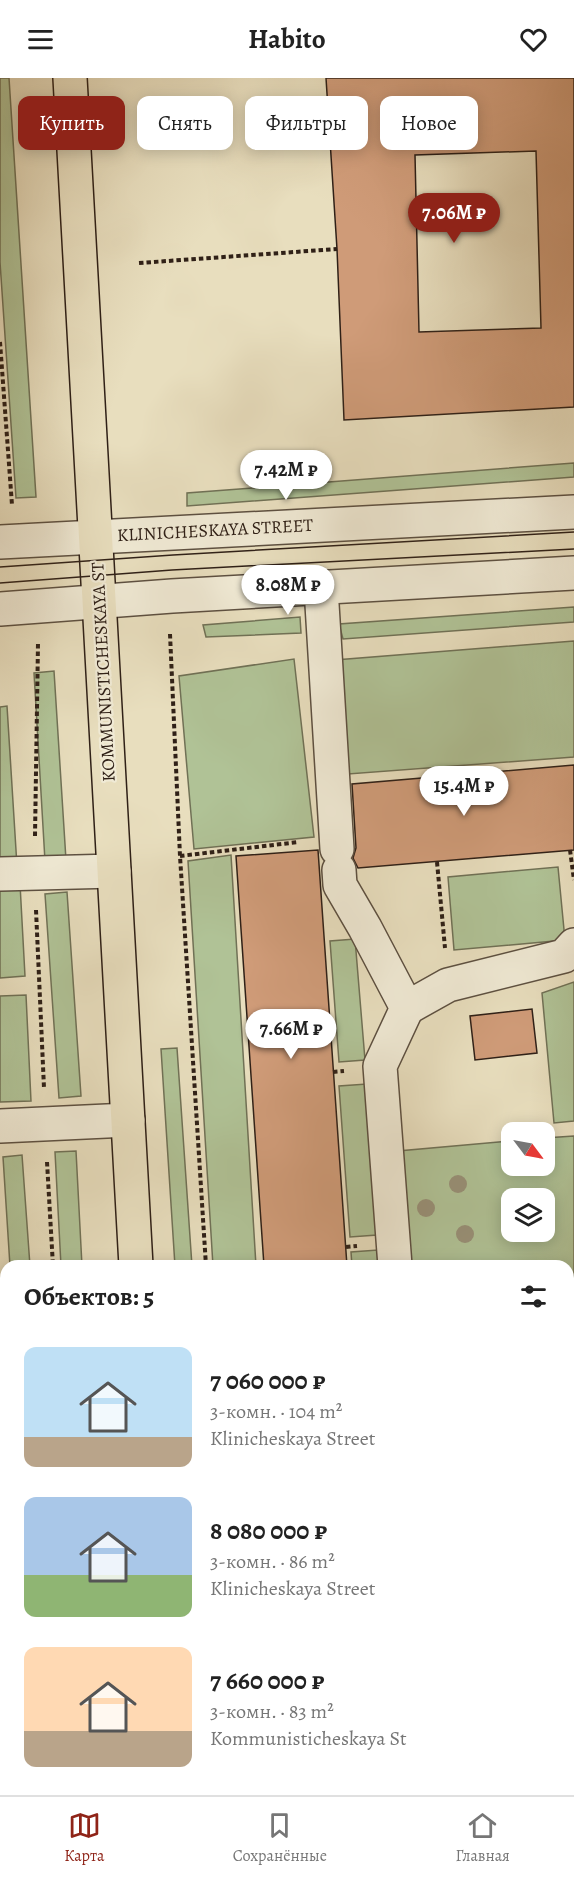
<!DOCTYPE html>
<html lang="ru">
<meta charset="utf-8">
<style>
body{margin:0;font-family:Alegreya,serif;background:#f2f2f2;color:#222;height:100vh;display:flex;flex-direction:column;font-size:22px;white-space:nowrap}
*{box-sizing:border-box;margin:0}
p{font-size:20px;color:#767676}
.icon{flex:none;width:33px;height:33px;fill:none;stroke:currentColor;stroke-width:2;stroke-linecap:round;stroke-linejoin:round}
.map{position:relative;flex:1;overflow:hidden}
.sheet{position:absolute;left:0px;top:1182px;width:574px;height:536px;display:flex;flex-direction:column;background:#fff;border-radius:18px 18px 0 0;box-shadow:0 3px 15px #0003}
.sheet>*{flex:none}
.banner{position:absolute;left:18px;top:18px;width:538px;height:54px;display:flex;gap:12px}
.needle{width:39px;rotate:122deg}
.fabs{position:absolute;left:501px;top:1044px;display:grid;gap:12px}
.fabs a{display:grid;place-items:center;width:54px;height:54px;border-radius:12px;background:#fff;box-shadow:0 3px 15px #0003;font-size:30px}
.price{position:absolute;translate:-50% -51px;padding:0 14px;border-radius:21px;background:#fff;color:#222;font-size:20px;line-height:39px;filter:drop-shadow(0 2px 3px #0008)}
.price::after{content:'';position:absolute;left:50%;top:36px;width:18px;height:14px;margin-left:-9px;background:inherit;clip-path:polygon(0 0,100% 0,50% 100%)}
.price.active{background:#8f2418;color:#fff}
ul{padding:0;list-style:none}
li{display:flex;align-items:center;gap:18px;height:150px;padding:0 24px}
li span{display:grid;place-items:center;flex:none;width:168px;height:120px;border-radius:12px;color:#555}
li>.icon{margin-inline-start:auto}
span .icon{width:72px;height:72px;fill:#fffc;stroke-width:1}
li b{font-size:26px}
h2{display:flex;justify-content:space-between;align-items:center;height:72px;padding:0 24px;font-size:26px}
.chip{padding:0 21px;border-radius:12px;background:#fff;box-shadow:0 3px 15px #0003;font-size:21px;line-height:54px}
.chip.active{background:#8f2418;color:#fff}
header{display:flex;justify-content:space-between;align-items:center;height:78px;padding:0 24px;background:#fff;font-size:27px;font-weight:600}
.menu{display:flex;justify-content:space-around;align-items:center;height:84px;border-top:2px solid #e0e0e0;background:#fff;font-size:16px;color:#767676}
.menu a{display:grid;justify-items:center;gap:3px}
.menu .active{color:#8f2418}
.map>svg:first-child{display:block}
.green{fill:#b0c296;stroke:#707156;stroke-width:1.5;fill-rule:evenodd}
.building{fill:#cf9b78;stroke:#2f2017;stroke-width:1.5;fill-rule:evenodd}
.lines{fill:none;stroke-linecap:round;stroke-linejoin:round}
.minor-casing{stroke:#5d5041;stroke-width:36}
.major-casing{stroke:#2f2017;stroke-width:36}
.path{stroke:#2f2017;stroke-width:4;stroke-dasharray:4.5 3;stroke-linecap:butt}
.minor{stroke:#f0ead5;stroke-width:33}
.major{stroke:#e8debe;stroke-width:33}
.tram{stroke:#2f2017;stroke-width:1.5}
.tree{fill:#989077}
.labels{text-anchor:middle;dominant-baseline:central;stroke-width:4.5;stroke-linejoin:round;paint-order:stroke}
.street-label{font-size:18px;fill:#2f2017;stroke:#f0ead5}
</style>
<header><svg class="icon" aria-label="menu" viewBox="0 0 24 24"><path d="M4 6h16M4 12h16M4 18h16"/></svg>Habito<svg class="icon" aria-label="heart" viewBox="0 0 24 24"><path d="M12 20l-8-8c-3-5 5-10 8-4 3-6 11-1 8 4z"/></svg></header>
<div class="map">
<svg width="574" height="1717" viewBox="0 0 574 1717">
<rect width="100%" height="100%" fill="#e8debe"/>
<filter id="stains"><feTurbulence type="fractalNoise" baseFrequency=".00333" numOctaves="4"/><feColorMatrix values="0 0 0 0 .2 0 0 0 0 .09 0 0 0 0 .02 0 0 0 .5 -.17"/></filter>
<radialGradient id="worn" r=".72"><stop offset=".6" stop-color="#630" stop-opacity="0"/><stop offset="1" stop-color="#630" stop-opacity=".3"/></radialGradient>
<!-- green -->
<g class="green">
<polygon points="0,0 9,0 36,419 16,420 0,184"/>
<polygon points="574,385 574,399 187,428 187,415"/>
<polygon points="574,529 574,544 343,561 339,546"/>
<polygon points="300,539 301,555 206,559 203,547"/>
<polygon points="574,563 574,679 348,696 335,582"/>
<polygon points="294,581 314,759 194,771 179,598"/>
<polygon points="54,593 66,782 45,783 34,595"/>
<polygon points="7,628 17,788 0,789 0,629"/>
<polygon points="231,777 256,1188 213,1188 188,783"/>
<polygon points="558,789 565,862 454,872 448,799"/>
<polygon points="20,806 25,898 0,900 0,807"/>
<polygon points="67,814 81,1018 59,1020 45,816"/>
<polygon points="355,861 365,982 339,984 330,863"/>
<polygon points="574,904 574,1043 554,1045 542,915"/>
<polygon points="26,917 31,1023 0,1024 0,918"/>
<polygon points="177,970 192,1188 175,1188 161,971"/>
<polygon points="367,1006 377,1157 350,1159 339,1008"/>
<path d="M574 1058V1522H569L568 1188H407L398 1073 511 1063 512 1088H544L545 1060ZM512 1120H544V1154H512Z"/>
<polygon points="76,1073 82,1188 61,1188 55,1074"/>
<polygon points="22,1077 30,1188 10,1188 3,1079"/>
<polygon points="378,1172 379,1188 352,1188 351,1174"/>
<polygon points="0,1711 51,1712 51,1717 0,1717"/>
<rect x="246" y="1712" width="42" height="5"/>
<rect x="443" y="1712" width="94" height="5"/>
</g>
<!-- building -->
<g class="building">
<path d="M326 0H574V329L344 342 337 171ZM536 73 541 250 419 254 415 77Z"/>
<polygon points="574,687 574,772 358,790 353,780 356,770 352,706"/>
<polygon points="318,772 347,1188 264,1188 236,778"/>
<polygon points="532,931 537,975 475,982 470,938"/>
</g>
<g class="lines">
<defs>
<g id="minor">
<polyline points="0,464 574,434"/>
<polyline points="321,510 337,771"/>
<polyline points="0,531 172,518 574,495"/>
<polyline points="339,792 340,807 365,850 407,930 380,988 395,1188"/>
<polyline points="0,796 114,793"/>
<polyline points="407,930 448,907 564,878 574,867"/>
<polyline points="0,1048 128,1042"/>
<polyline points="0,1697 6,1696"/>
<polyline points="424,1712 424,1717"/>
</g>
<g id="major">
<polyline points="70,0 136,1188"/>
<polyline points="165,1712 165,1717"/>
</g>
</defs>
<!-- minor casing -->
<use href="#minor" class="minor-casing"/>
<!-- major casing -->
<use href="#major" class="major-casing"/>
<!-- path -->
<g class="path">
<polyline points="139,185 337,171"/>
<polyline points="0,264 12,427"/>
<polyline points="170,556 180,778 206,1188"/>
<polyline points="35,758 38,565"/>
<polyline points="570,772 574,802"/>
<polyline points="180,778 299,764"/>
<polyline points="437,784 445,870"/>
<polyline points="36,832 44,1010"/>
<polyline points="333,994 344,993"/>
<polyline points="47,1084 53,1188"/>
<polyline points="346,1169 357,1168"/>
<polyline points="82,1712 82,1717"/>
<polyline points="239,1712 240,1717"/>
</g>
<!-- minor -->
<use href="#minor" class="minor"/>
<!-- major -->
<use href="#major" class="major"/>
<!-- tram -->
<g class="tram">
<polyline points="0,489 173,477 574,454"/>
<polyline points="0,505 172,492 574,471"/>
</g>
</g>
<!-- trees -->
<g class="tree">
<circle cx="458" cy="1106" r="9"/>
<circle cx="426" cy="1130" r="9"/>
<circle cx="465" cy="1156" r="9"/>
</g>
<g class="labels">
<!-- street labels -->
<g class="street-label">
<text transform="translate(215 452) rotate(-3)">KLINICHESKAYA STREET</text>
<text transform="translate(103 594) rotate(-93)">KOMMUNISTICHESKAYA ST</text>
</g>
</g>
<rect width="100%" height="100%" filter="url(#stains)"/>
<rect width="100%" height="100%" fill="url(#worn)"/>
</svg>
<div class="fabs">
<a><svg class="needle" viewBox="-14 -14 28 28"><path d="M0-13l5 13h-10z" fill="#e53935"/><path d="M0 13l5-13h-10z" fill="#767676"/></svg></a>
<a><svg class="icon" aria-label="layers" viewBox="0 0 24 24"><path d="M12 4l9 5-9 5-9-5zM3 14l9 5 9-5"/></svg></a>
</div>
<b class="price active" style="left:454px;top:166px">7.06M ₽</b>
<b class="price" style="left:286px;top:423px">7.42M ₽</b>
<b class="price" style="left:288px;top:538px">8.08M ₽</b>
<b class="price" style="left:464px;top:739px">15.4M ₽</b>
<b class="price" style="left:291px;top:982px">7.66M ₽</b>
<div class="banner">
<a class="chip active">Купить</a>
<a class="chip">Снять</a>
<a class="chip">Фильтры</a>
<a class="chip">Новое</a>
</div>
<section class="sheet">
<h2>Объектов: 5<svg class="icon" aria-label="filters" viewBox="0 0 24 24"><path d="M4 7h16M4 17h16"/><circle cx="9" cy="7" r="2"/><circle cx="15" cy="17" r="2"/></svg></h2>
<ul>
<li><span style="background:linear-gradient(#bfe0f5 75%,#b9a48a 0)"><svg class="icon" aria-label="home" viewBox="0 0 24 24"><path d="M3 11l9-7 9 7M6 9v11h12V9"/></svg></span><div><b>7 060 000 ₽</b><p>3-комн. · 104 m²</p><p>Klinicheskaya Street</p></div></li>
<li><span style="background:linear-gradient(#a9c7e8 65%,#8fb573 0)"><svg class="icon" aria-label="home" viewBox="0 0 24 24"><path d="M3 11l9-7 9 7M6 9v11h12V9"/></svg></span><div><b>8 080 000 ₽</b><p>3-комн. · 86 m²</p><p>Klinicheskaya Street</p></div></li>
<li><span style="background:linear-gradient(#ffd9b3 70%,#b9a48a 0)"><svg class="icon" aria-label="home" viewBox="0 0 24 24"><path d="M3 11l9-7 9 7M6 9v11h12V9"/></svg></span><div><b>7 660 000 ₽</b><p>3-комн. · 83 m²</p><p>Kommunisticheskaya St</p></div></li>
</ul>
</section>
</div>
<nav class="menu">
<a class="active"><svg class="icon" aria-label="map" viewBox="0 0 24 24"><path d="M3 6l6-2 6 2 6-2v14l-6 2-6-2-6 2zM9 4v14M15 6v14"/></svg>Карта</a>
<a><svg class="icon" aria-label="saved" viewBox="0 0 24 24"><path d="M7 4h10v16l-5-4-5 4z"/></svg>Сохранённые</a>
<a><svg class="icon" aria-label="home" viewBox="0 0 24 24"><path d="M3 11l9-7 9 7M6 9v11h12V9"/></svg>Главная</a>
</nav>
